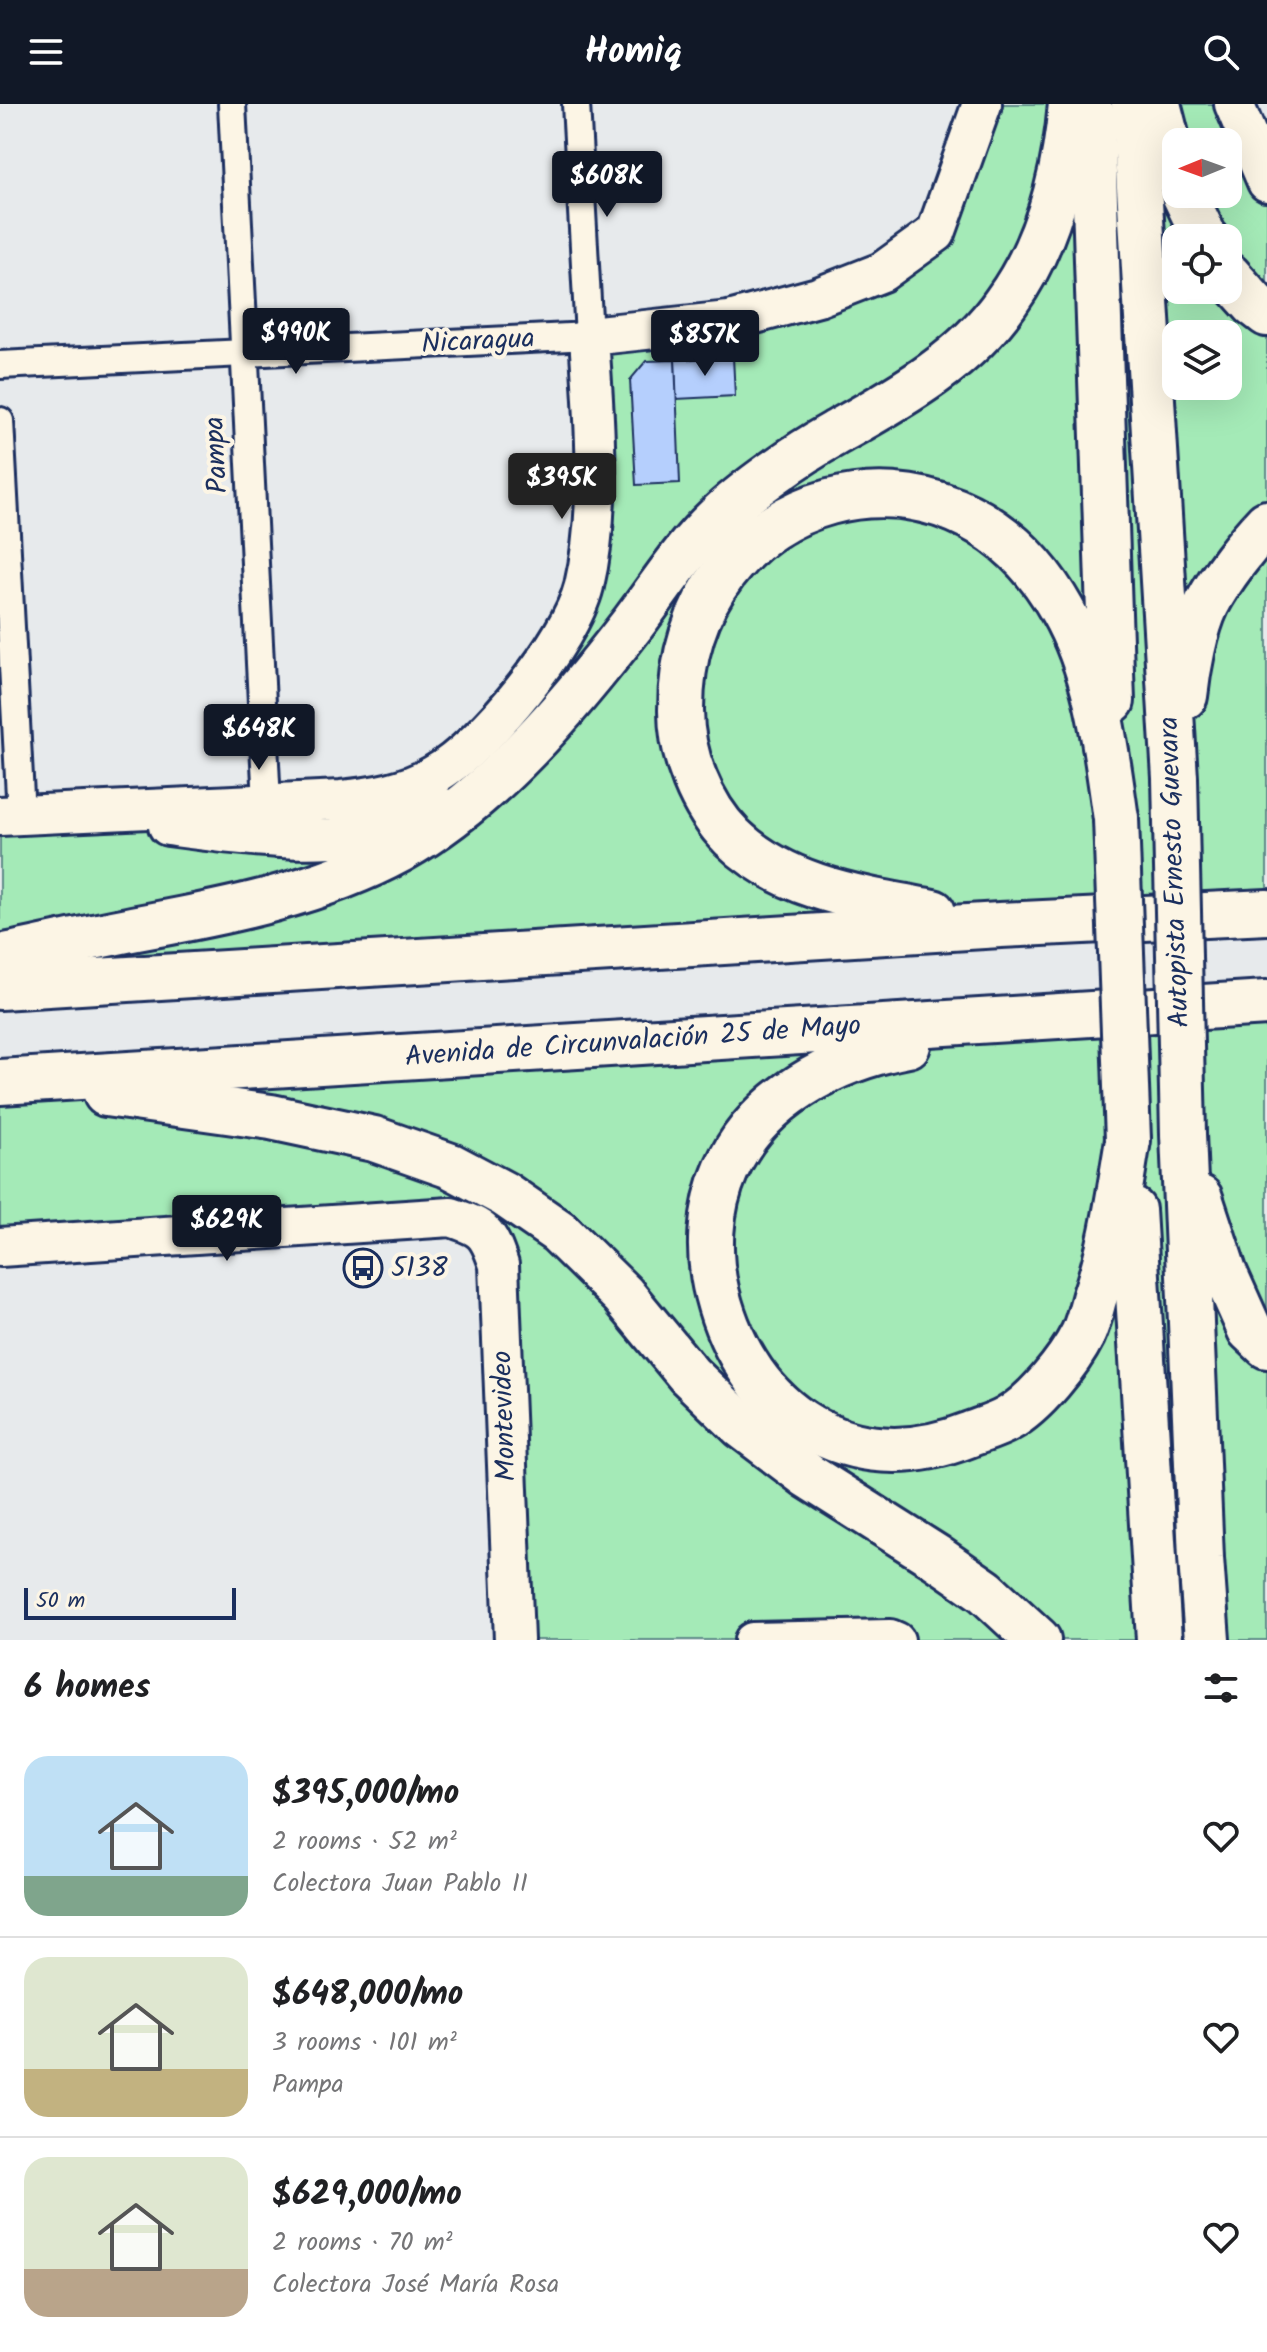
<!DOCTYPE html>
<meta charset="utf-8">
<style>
body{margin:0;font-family:Kalam,sans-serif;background:#f2f2f2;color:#202124;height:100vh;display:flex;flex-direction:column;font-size:30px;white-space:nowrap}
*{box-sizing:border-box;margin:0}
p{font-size:26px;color:#757577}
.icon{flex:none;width:44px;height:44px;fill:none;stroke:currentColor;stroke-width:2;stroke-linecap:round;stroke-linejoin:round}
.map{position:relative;height:1536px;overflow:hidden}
.details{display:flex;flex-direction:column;background:#fff;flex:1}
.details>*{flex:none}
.needle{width:52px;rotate:269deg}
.fabs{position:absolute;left:1162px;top:24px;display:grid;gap:16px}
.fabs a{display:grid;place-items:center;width:80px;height:80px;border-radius:16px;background:#fff;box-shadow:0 8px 32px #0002;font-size:40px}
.scale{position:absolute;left:24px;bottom:20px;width:212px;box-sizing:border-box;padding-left:8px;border:4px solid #1b2f5e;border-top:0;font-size:22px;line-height:28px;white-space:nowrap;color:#1b2f5e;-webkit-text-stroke:6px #fcf5e5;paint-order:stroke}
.price{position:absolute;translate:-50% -68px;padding:0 18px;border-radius:8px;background:#111827;color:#fff;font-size:26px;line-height:52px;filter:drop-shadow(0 2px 4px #0008)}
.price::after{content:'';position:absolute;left:50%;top:48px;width:24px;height:18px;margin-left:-12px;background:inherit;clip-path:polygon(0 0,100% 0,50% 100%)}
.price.active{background:#222;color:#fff}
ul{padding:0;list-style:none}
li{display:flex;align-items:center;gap:24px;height:200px;padding:0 24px}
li+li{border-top:2px solid #e0e0e0}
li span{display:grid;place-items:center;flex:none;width:224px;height:160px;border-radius:24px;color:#555}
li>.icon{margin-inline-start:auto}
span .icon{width:96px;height:96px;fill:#fffc;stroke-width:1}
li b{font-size:34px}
h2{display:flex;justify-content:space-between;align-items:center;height:96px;padding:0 24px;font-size:34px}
header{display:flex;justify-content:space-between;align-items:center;height:104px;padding:0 24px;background:#111827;color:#fff;font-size:36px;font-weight:800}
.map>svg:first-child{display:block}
.green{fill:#a4eab7;stroke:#608c8a;stroke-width:2;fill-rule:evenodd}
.building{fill:#b5cffd;stroke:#1b2f5e;stroke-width:2}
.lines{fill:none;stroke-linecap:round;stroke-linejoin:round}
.minor-casing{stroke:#1b2f5e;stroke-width:32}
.tertiary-casing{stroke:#1b2f5e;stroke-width:40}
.secondary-casing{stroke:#1b2f5e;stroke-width:44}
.motorway-casing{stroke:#1b2f5e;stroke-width:50}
.minor{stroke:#fcf5e5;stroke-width:26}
.tertiary{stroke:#fcf5e5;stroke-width:34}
.secondary{stroke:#fcf5e5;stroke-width:38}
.motorway{stroke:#fcf5e5;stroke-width:44}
.motorway-bridge-casing{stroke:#1b2f5e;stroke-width:50;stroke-linecap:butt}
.motorway-bridge{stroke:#fcf5e5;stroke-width:44}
.labels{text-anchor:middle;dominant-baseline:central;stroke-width:8;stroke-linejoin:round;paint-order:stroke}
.street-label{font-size:28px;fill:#1b2f5e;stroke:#fcf5e5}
.poi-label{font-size:28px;fill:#1b2f5e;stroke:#fcf5e5;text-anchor:start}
</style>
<header><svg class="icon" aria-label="menu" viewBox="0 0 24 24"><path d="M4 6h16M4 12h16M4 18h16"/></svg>Homiq<svg class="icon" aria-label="search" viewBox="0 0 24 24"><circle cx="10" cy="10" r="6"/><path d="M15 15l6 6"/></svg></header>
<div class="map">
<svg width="1267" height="1536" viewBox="0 0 1267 1536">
<rect width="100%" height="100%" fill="#e7eaec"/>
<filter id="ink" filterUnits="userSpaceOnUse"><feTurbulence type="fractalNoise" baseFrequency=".0125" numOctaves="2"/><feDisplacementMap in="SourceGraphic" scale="16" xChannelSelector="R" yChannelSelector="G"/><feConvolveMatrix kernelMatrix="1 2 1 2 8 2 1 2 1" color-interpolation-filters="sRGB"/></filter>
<g filter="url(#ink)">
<!-- green -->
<g class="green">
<path d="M982 0H1234L1267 78V808L0 883V712L405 685 568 516 589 232 729 217 936 129ZM1176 38H1228V90H1176ZM1176 134H1228V186H1176ZM1176 230H1228V282H1176Z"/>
<polygon points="1267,899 1267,1536 514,1536 477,1122 0,1143 0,978"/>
</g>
<!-- building -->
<g class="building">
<polygon points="733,253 735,292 676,295 675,256"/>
<polygon points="675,256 680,379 636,381 630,276 646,257"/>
</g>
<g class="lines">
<defs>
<g id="minor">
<polyline points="232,0 267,699"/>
<polyline points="0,261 589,232 576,0"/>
<polyline points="0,317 21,711"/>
</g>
<polyline id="tertiary" points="752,1536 890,1533 897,1536"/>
<g id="secondary">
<polyline points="1234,0 1267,78"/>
<path d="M0 712 341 696C373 693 405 688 434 671 485 642 570 538 584 482 603 401 594 314 589 232L729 217 818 193 882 168 936 129 982 0"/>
<path d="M168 722C236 731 323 744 390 725 408 720 424 711 441 703"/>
<path d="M0 1143 451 1113C484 1124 488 1128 499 1161L514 1536"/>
</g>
<g id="motorway">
<polyline points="1134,0 1175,674"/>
<polyline points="1158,0 1176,70"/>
<polyline points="1092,10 1112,597"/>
<polyline points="1184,90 1205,134"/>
<polyline points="1228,171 1254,200 1267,210"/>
<path d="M1185 592C1188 564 1195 525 1207 500 1221 473 1246 441 1267 419"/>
<path d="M933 808C864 795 785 785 732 733 701 702 681 651 681 607 680 382 952 308 1062 506 1098 569 1106 645 1116 715"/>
<path d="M0 853C48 843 95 832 143 823 230 807 321 789 400 746 493 694 570 601 634 518 660 484 684 445 716 415 745 387 798 350 834 330 896 295 964 259 1006 198 1048 140 1065 70 1071 0"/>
<polyline points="0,883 1000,821 1267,808"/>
<path d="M908 941C834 955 758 994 726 1066 709 1104 707 1151 717 1190 747 1309 850 1378 968 1331 981 1326 996 1322 1008 1315 1035 1300 1069 1258 1083 1230 1088 1219 1091 1206 1094 1195 1112 1143 1119 1090 1128 1036"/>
<polyline points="0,978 1267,899"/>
<polyline points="106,990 271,1013 374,1035 451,1062 504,1090 559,1128 623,1191 689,1271 742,1322 808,1372 936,1453 985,1487 1038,1536"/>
<polyline points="1183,1030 1201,1454 1207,1536"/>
<polyline points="1200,1094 1225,1170 1250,1226 1267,1242"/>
<polyline points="1133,1106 1159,1536"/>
</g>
</defs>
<!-- minor casing -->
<use href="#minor" class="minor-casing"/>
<!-- tertiary casing -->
<use href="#tertiary" class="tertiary-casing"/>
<!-- secondary casing -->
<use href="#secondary" class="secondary-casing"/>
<!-- motorway casing -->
<use href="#motorway" class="motorway-casing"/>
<!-- minor -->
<use href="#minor" class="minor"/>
<!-- tertiary -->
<use href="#tertiary" class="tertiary"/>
<!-- secondary -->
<use href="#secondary" class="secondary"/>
<!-- motorway -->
<use href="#motorway" class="motorway"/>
<defs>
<g id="motorway-bridge">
<polyline points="1175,674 1183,1030"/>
<polyline points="1116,715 1128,1036"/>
</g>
</defs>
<!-- motorway-bridge casing -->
<use href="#motorway-bridge" class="motorway-bridge-casing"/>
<!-- motorway-bridge -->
<use href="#motorway-bridge" class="motorway-bridge"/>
</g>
</g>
<!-- icons -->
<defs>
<symbol id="bus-ring" viewBox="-11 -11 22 22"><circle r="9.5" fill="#fcf5e5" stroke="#1b2f5e" stroke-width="1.5"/><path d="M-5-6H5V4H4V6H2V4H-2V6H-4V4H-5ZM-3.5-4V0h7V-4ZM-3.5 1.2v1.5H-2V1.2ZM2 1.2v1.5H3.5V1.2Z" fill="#1b2f5e"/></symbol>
</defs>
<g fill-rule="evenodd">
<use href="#bus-ring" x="341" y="1142" width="44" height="44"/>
</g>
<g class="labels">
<!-- street labels -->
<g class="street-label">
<text transform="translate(478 238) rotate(-3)">Nicaragua</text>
<text transform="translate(217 351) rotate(-93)">Pampa</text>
<text transform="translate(1175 768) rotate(-92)">Autopista Ernesto Guevara</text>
<text transform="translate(633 938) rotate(-4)">Avenida de Circunvalación 25 de Mayo</text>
<text transform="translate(505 1312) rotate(-92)">Montevideo</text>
</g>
<!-- poi labels -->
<g class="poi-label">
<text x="391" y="1164">5138</text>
</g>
</g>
</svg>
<div class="fabs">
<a><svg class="needle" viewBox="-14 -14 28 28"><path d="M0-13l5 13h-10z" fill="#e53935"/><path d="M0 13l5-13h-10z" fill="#757577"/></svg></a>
<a><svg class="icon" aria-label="locate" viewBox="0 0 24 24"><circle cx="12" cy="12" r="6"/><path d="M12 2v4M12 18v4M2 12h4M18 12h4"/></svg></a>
<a><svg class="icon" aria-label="layers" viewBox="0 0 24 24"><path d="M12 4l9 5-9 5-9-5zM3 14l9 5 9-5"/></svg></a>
</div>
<div class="scale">50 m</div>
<b class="price" style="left:607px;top:115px">$608K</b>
<b class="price" style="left:296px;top:272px">$990K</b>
<b class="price" style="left:705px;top:274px">$857K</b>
<b class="price active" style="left:562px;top:417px">$395K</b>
<b class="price" style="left:259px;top:668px">$648K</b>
<b class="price" style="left:227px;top:1159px">$629K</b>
</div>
<section class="details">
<h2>6 homes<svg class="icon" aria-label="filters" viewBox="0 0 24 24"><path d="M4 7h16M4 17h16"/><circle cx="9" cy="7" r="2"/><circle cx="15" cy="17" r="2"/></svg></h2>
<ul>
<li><span style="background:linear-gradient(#bfe0f5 75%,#7fa58c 0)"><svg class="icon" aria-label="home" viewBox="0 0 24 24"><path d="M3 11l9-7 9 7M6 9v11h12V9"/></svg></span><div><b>$395,000/mo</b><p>2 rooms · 52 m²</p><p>Colectora Juan Pablo II</p></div><svg class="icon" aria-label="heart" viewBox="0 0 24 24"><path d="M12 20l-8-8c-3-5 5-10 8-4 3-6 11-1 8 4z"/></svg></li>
<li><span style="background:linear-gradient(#dfe7d0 70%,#c2b280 0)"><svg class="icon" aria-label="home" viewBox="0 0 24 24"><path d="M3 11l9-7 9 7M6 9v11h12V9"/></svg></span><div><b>$648,000/mo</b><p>3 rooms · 101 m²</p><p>Pampa</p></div><svg class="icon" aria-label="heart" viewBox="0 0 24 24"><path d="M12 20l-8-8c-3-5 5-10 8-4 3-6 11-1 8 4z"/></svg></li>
<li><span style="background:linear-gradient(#dfe7d0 70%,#b9a48a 0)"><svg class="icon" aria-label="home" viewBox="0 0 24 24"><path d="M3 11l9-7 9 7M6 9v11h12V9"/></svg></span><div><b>$629,000/mo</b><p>2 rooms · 70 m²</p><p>Colectora José María Rosa</p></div><svg class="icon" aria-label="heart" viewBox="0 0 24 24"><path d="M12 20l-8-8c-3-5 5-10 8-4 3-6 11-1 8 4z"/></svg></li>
</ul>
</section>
